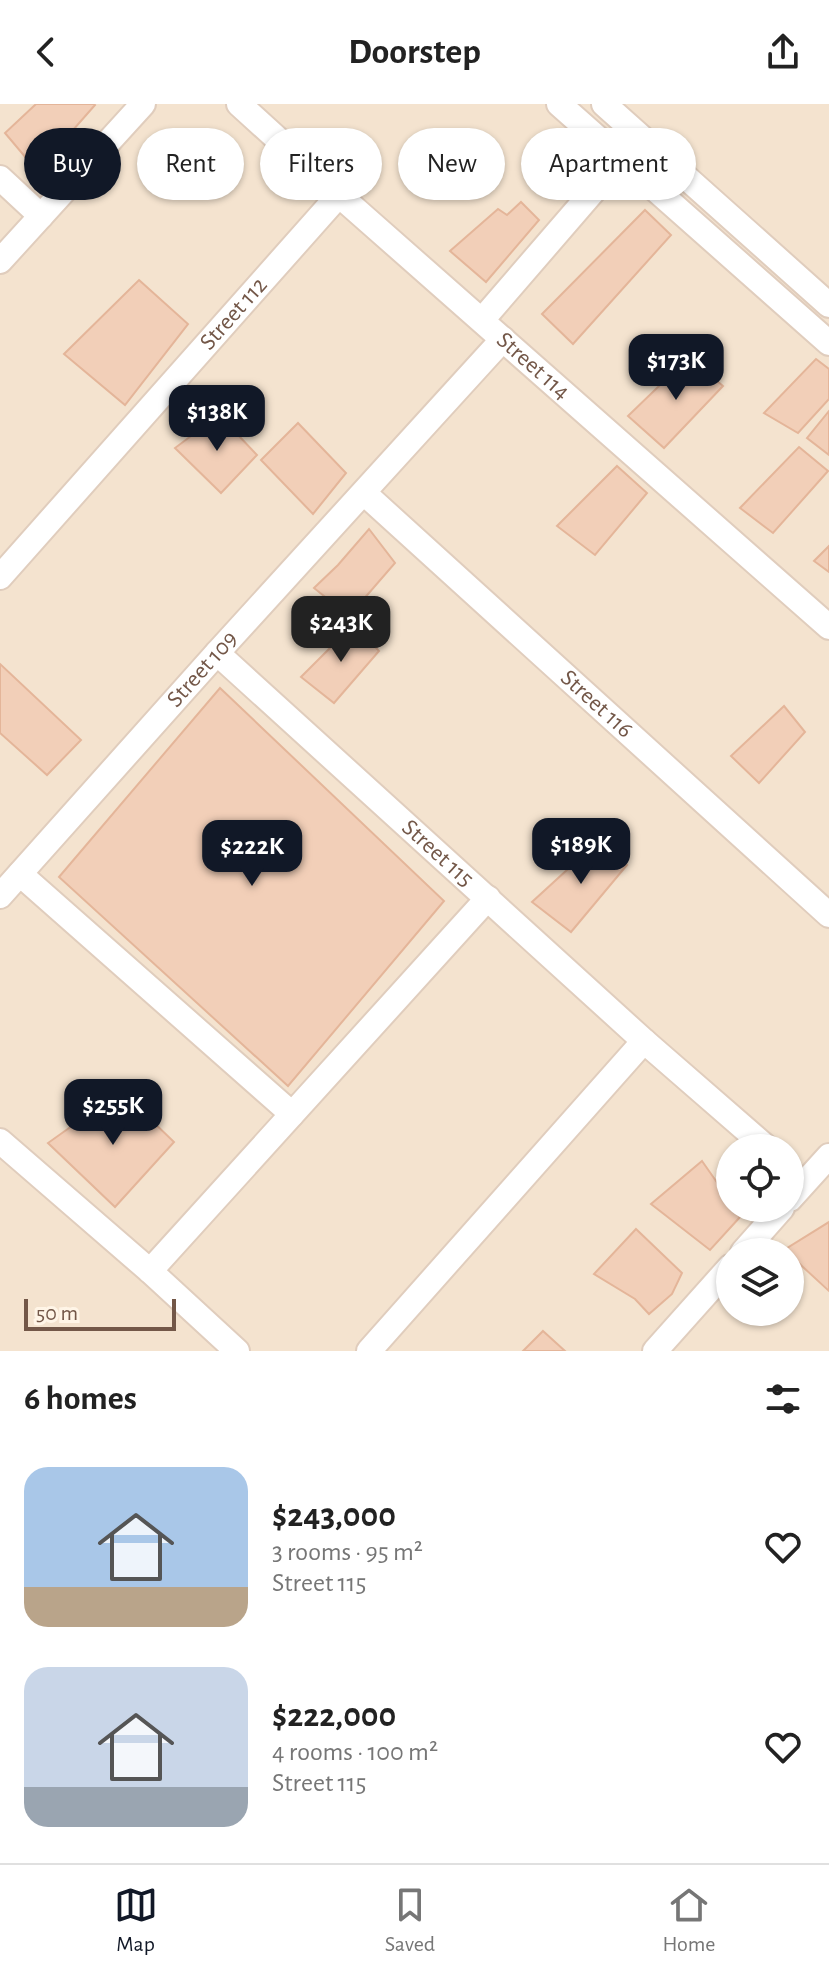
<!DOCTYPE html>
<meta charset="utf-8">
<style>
body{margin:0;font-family:"Alegreya Sans",sans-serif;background:#f2f2f2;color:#222;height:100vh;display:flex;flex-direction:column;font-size:30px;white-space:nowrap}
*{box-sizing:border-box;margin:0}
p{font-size:26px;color:#767676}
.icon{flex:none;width:44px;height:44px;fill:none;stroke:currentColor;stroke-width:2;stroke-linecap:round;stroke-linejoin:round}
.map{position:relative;height:1247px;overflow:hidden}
.sheet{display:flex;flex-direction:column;background:#fff;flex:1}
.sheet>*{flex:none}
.hud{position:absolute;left:24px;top:24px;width:782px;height:72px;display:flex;gap:16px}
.buttons{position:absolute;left:716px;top:1030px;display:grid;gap:16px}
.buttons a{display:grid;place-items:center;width:88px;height:88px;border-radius:50%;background:#fff;box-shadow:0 2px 6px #0004;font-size:40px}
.scale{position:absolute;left:24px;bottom:20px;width:152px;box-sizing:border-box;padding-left:8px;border:4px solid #735748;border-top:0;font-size:22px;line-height:28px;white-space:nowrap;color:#735748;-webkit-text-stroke:6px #fff5e7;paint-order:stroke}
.price{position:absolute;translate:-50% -68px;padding:0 18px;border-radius:16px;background:#111827;color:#fff;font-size:26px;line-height:52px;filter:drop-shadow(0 2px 4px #0008)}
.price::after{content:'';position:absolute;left:50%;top:48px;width:24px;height:18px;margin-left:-12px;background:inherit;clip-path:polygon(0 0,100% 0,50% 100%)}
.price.selected{background:#222;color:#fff}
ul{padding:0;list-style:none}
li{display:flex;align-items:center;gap:24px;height:200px;padding:0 24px}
li span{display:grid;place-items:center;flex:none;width:224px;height:160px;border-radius:24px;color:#555}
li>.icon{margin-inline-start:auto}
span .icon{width:96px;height:96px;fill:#fffc;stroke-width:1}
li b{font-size:34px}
h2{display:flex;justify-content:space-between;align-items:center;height:96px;padding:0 24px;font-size:34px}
.pill{padding:0 28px;border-radius:36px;background:#fff;box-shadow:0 2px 6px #0004;font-size:28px;line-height:72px}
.pill.selected{background:#111827;color:#fff}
header{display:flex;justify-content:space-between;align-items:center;height:104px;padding:0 24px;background:#fff;font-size:36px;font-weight:600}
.tab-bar{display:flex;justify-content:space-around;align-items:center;height:112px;border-top:2px solid #e0e0e0;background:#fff;font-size:22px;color:#767676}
.tab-bar a{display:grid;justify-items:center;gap:4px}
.tab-bar .selected{color:#111827}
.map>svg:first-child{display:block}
.residential{fill:#f4e3cf;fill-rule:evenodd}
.building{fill:#f2cfb8;stroke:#e4b599;stroke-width:2}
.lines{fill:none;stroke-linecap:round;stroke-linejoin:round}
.street-casing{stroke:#e0cdbd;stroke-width:28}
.street{stroke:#fff;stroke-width:24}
.labels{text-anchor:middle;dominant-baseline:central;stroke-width:7;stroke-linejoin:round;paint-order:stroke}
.street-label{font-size:24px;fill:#735748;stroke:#fff5e7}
</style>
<header><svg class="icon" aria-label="back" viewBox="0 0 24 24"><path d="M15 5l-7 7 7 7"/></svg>Doorstep<svg class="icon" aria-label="share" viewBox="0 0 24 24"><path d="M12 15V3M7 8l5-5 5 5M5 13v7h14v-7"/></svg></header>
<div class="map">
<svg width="829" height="1247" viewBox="0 0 829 1247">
<rect width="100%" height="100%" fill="#fcf1e1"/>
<!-- residential -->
<path class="residential" d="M0 0H829V1247H0ZM730 1044H790V1104H730ZM730 1148H790V1208H730Z"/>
<!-- building -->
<g class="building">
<polygon points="36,0 94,0 95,1 37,67 5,29"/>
<polygon points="521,98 539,116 486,178 450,147 498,105 507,111"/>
<polygon points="645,106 671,131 573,240 542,210"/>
<polygon points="139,176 188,220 125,301 64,250"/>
<polygon points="689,253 723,282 664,344 628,312"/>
<polygon points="816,255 829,265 829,295 798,329 764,309"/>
<polygon points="829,307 829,351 807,334"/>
<polygon points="219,311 257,351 221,389 175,344"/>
<polygon points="298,319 346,369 313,410 261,356"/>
<polygon points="799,343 828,367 773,429 740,404"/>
<polygon points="617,362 647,389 595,451 557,422"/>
<polygon points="369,425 395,459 349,512 314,484 338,461"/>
<polygon points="829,442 829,468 814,457"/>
<polygon points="354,520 379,547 334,599 301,573"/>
<polygon points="0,560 81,636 47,671 0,629"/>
<polygon points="220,584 444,797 288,982 59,773"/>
<polygon points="784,602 805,628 759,679 731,652"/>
<polygon points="602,734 627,761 571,828 532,798"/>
<polygon points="121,987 174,1038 115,1103 48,1039"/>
<polygon points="702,1057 730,1097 730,1104 735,1104 740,1113 710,1146 651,1100"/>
<polygon points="829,1118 829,1187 790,1151 790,1148 784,1146"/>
<polygon points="636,1125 682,1169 672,1190 649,1210 635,1195 594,1170"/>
<polygon points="543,1227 565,1247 523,1247"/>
</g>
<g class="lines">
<defs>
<g id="street">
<path id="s1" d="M239 0 339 91 829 523"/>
<polyline points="559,0 829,239"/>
<polyline points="604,0 829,201"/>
<polyline points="0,74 41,112"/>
<polyline points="0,157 143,0"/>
<polyline points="482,216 621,55"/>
<path id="s2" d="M364 389 829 811"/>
<path id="s3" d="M0 473 339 91"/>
<path id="s4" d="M217 549 644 937 767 1044"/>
<polyline points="20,770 292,1010"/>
<path id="s5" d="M0 792 217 549 503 235"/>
<polyline points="0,1037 150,1167 237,1247"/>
<polyline points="790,1095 829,1052"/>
<polyline points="743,1148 782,1104"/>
<polyline points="150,1167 488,794"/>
<polyline points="369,1247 644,937"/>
<polyline points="655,1247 730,1163"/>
</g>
</defs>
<!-- street casing -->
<use href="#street" class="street-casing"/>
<!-- street -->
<use href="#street" class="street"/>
</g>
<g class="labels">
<!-- street labels -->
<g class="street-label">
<text stroke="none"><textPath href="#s3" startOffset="352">Street 112</textPath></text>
<text stroke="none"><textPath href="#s1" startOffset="394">Street 114</textPath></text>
<text stroke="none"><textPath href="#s5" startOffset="304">Street 109</textPath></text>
<text stroke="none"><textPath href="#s2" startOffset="314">Street 116</textPath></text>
<text stroke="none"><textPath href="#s4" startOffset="298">Street 115</textPath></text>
</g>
</g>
</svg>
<div class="buttons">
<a><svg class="icon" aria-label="locate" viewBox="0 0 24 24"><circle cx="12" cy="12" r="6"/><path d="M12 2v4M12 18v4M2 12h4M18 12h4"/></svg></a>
<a><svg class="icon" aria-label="layers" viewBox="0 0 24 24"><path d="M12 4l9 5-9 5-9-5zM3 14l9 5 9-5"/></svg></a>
</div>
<div class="scale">50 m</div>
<b class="price" style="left:676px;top:298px">$173K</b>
<b class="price" style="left:217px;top:349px">$138K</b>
<b class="price selected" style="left:341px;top:560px">$243K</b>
<b class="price" style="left:581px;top:782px">$189K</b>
<b class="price" style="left:252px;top:784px">$222K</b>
<b class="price" style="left:113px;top:1043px">$255K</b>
<div class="hud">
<a class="pill selected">Buy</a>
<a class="pill">Rent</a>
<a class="pill">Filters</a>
<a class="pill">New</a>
<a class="pill">Apartment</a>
</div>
</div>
<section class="sheet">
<h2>6 homes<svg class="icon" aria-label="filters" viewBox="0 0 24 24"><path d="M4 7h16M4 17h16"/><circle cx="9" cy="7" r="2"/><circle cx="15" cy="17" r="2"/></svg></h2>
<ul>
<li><span style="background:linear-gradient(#a9c7e8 75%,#b9a48a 0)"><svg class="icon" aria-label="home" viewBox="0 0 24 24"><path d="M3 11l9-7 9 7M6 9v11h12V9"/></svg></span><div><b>$243,000</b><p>3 rooms · 95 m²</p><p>Street 115</p></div><svg class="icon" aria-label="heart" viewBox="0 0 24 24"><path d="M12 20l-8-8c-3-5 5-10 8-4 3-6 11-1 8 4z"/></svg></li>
<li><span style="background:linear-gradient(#c9d6e8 75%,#9aa5b1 0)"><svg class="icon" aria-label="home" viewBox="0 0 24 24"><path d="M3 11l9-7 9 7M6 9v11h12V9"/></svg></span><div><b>$222,000</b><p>4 rooms · 100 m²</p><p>Street 115</p></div><svg class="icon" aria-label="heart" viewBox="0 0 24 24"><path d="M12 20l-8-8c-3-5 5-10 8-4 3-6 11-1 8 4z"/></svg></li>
</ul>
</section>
<nav class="tab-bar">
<a class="selected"><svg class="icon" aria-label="map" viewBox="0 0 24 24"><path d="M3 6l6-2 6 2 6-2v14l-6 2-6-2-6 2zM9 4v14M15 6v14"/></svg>Map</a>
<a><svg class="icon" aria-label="saved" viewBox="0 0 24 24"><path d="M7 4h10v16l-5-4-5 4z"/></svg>Saved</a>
<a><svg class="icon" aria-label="home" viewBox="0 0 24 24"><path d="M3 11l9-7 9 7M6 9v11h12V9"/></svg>Home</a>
</nav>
